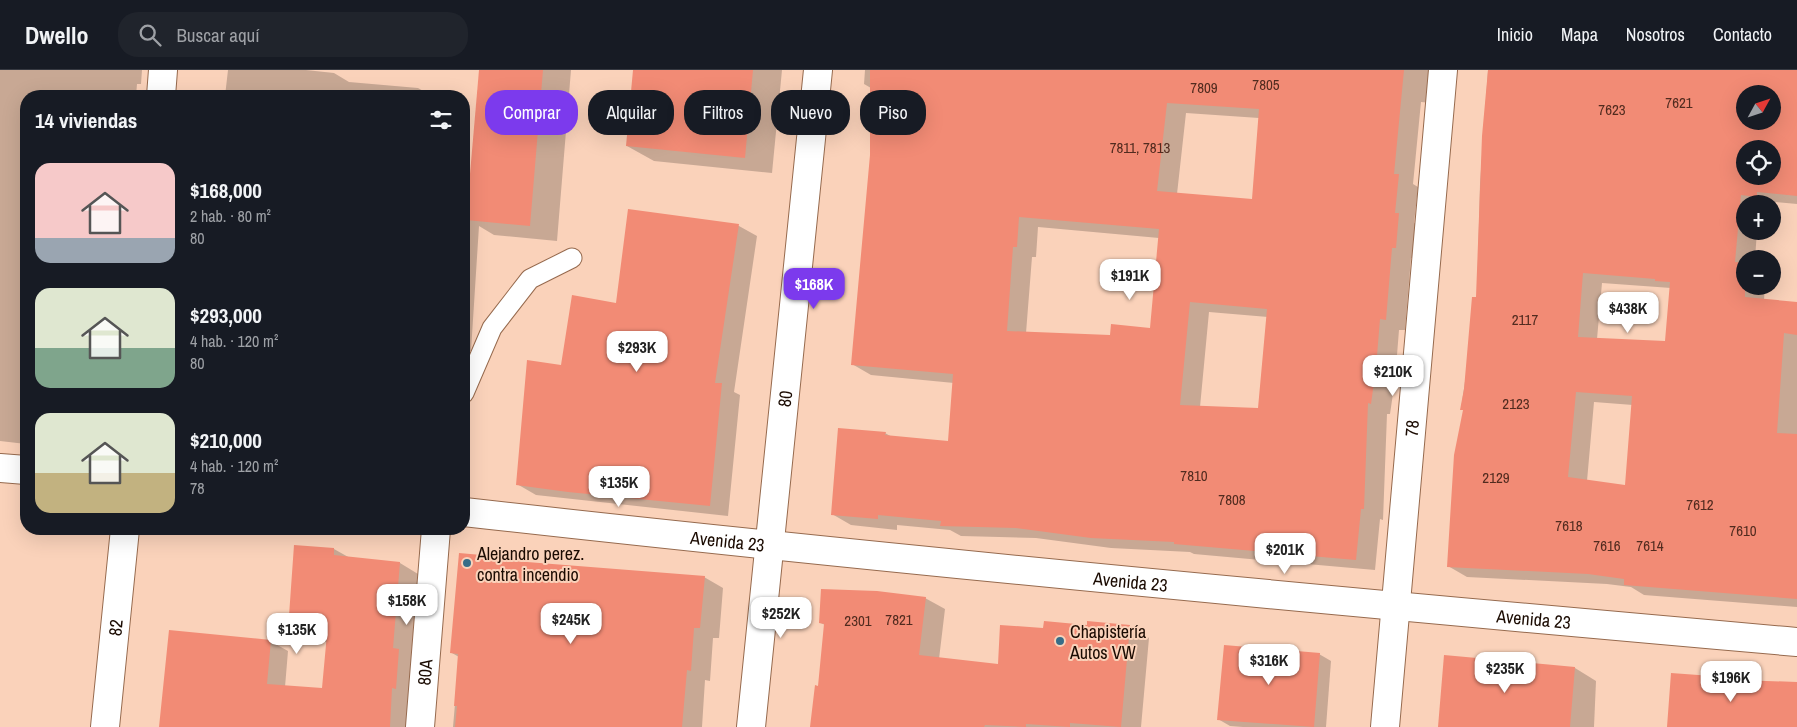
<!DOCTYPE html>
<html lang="es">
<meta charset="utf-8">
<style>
body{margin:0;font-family:"Archivo Narrow",sans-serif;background:#20242c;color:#f1f3f6;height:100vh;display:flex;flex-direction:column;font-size:19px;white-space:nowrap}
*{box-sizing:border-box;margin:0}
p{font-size:16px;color:#9ea1a6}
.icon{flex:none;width:28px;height:28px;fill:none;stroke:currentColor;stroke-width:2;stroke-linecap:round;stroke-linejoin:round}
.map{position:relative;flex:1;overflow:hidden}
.panel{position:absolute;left:20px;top:20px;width:450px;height:445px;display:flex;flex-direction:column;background:#171b24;border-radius:20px;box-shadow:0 5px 20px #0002}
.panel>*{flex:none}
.banner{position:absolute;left:485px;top:20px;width:475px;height:45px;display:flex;gap:10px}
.needle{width:32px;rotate:50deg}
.controls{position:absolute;left:1736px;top:15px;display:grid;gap:10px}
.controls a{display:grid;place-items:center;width:45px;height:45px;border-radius:50%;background:#171b24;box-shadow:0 5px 20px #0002;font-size:25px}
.price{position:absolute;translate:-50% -42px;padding:0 11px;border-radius:10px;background:#fff;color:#222;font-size:16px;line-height:32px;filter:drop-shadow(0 1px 2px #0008)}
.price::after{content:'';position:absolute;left:50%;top:30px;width:15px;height:11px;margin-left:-8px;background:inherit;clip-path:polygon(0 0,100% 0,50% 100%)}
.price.selected{background:#7c3aed;color:#fff}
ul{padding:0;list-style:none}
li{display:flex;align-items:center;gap:15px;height:125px;padding:0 15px}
li span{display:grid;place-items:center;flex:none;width:140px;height:100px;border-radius:15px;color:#555}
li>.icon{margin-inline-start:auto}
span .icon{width:60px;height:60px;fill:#fffc;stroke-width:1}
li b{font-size:21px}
h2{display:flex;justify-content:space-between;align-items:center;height:60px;padding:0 15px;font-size:21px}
.chip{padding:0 18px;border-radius:20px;background:#171b24;box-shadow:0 5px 20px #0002;font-size:18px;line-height:45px}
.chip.selected{background:#7c3aed;color:#fff}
header{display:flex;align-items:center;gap:30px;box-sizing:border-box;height:70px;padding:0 25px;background:#171b24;border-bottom:1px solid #363941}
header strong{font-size:24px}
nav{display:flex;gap:28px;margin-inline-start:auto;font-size:18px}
.search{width:350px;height:45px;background:#20242c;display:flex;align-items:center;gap:12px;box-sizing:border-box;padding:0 18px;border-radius:20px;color:#9ea1a6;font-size:19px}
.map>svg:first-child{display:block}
.shadow{fill:#0003;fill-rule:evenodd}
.building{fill:#f28b75;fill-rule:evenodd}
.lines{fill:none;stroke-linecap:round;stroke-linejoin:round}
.lane-casing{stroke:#966a4e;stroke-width:21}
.street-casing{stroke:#966a4e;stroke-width:30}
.lane{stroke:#fff;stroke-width:19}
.street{stroke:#fff;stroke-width:28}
.poi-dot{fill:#376d88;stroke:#fad2ba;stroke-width:2}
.labels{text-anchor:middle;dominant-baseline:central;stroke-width:4;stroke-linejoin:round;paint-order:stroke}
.number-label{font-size:15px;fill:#512b1f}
.street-label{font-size:18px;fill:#1b0b02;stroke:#fad2ba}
.poi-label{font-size:18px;fill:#1b0b02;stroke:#fad2ba;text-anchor:start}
</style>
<header>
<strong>Dwello</strong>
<div class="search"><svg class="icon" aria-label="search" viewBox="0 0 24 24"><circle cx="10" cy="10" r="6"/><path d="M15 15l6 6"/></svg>Buscar aquí</div>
<nav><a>Inicio</a><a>Mapa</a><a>Nosotros</a><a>Contacto</a></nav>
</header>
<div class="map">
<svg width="1797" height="657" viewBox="0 0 1797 657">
<rect width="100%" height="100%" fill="#fad2ba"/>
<!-- shadow -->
<g class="shadow">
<polygon points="0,0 142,0 141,14 137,14 136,26 26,26 26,374 0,371"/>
<polygon points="228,0 306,0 334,3 349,12 418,18 432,26 225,26"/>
<polygon points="480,0 571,0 557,171 494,165 479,156 471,281 464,280 464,147 467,149"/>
<polygon points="634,0 782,0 772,103 654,91 627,76"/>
<path d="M865 0H1434L1432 33 1421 32 1413 114 1418 117 1414 153 1418 155 1415 188H1411L1405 260H1399L1395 310 1390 344H1387L1383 450 1380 449 1375 500 1194 484 1190 482 1111 478 1036 468 961 466 950 460 897 455V460L851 455 832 444 885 363 892 367 949 372 954 313 871 305 852 294 871 85V18L864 14ZM1186 43 1259 48 1253 131 1177 124ZM1038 157 1159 168 1151 259 1112 266 1026 263 1032 187H1036ZM1209 242 1268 247 1260 339 1200 337Z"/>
<path d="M1488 0H1797V134L1776 132 1775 136H1772V134H1745V161H1757L1755 189H1745V216H1765L1764 230 1797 233V537L1644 525 1631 517 1607 514 1467 507 1448 496 1464 340 1461 339 1477 229 1480 114ZM1745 24H1772V51H1745ZM1745 79H1772V106H1745ZM1602 213 1671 218 1666 272 1597 269ZM1594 332 1633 335 1626 416 1587 411Z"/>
<polygon points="629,140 739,156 757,166 734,322 740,325 728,446 536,425 517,414 562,296 617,234"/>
<polygon points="295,476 334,479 350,488 400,493 418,504 411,587 417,590 411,657 160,657 270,571 288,581 285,617 323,619 327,572 308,570 290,560"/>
<polygon points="503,488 509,492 704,507 723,518 719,568 713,568 710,611 705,610 702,657 453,657 459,587 452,583"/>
<polygon points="925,528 945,539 939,589 1000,595 1045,559 1088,556 1129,556 1149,568 1141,657 815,657 825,555 821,553"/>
<polygon points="1319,584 1331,591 1326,657 1243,657 1230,656 1218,649"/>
<polygon points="1575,598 1596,611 1594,657 1438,657"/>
</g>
<!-- building -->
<g class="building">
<polygon points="479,0 543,0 530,156 466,150"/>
<polygon points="633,0 753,0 745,88 626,76"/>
<path d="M870 0H1404L1394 104H1399L1395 143H1399L1396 178H1392L1386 250 1380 249 1376 298 1371 334 1368 333 1364 439H1361L1356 490 1174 474V472L1091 468 1016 458 940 456 941 451 878 445V449L831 445 838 358 886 362 885 365 948 371 953 304 851 295 870 85ZM1167 33 1259 39 1252 129 1157 121ZM1019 147 1159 159 1150 258 1111 254 1110 265 1007 261 1013 177H1017ZM1190 232 1267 239 1258 338 1180 335Z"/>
<path d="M1488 0H1797V126L1757 122V127L1741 125 1735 192 1745 193V227L1797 232V265L1784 263 1777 363 1797 364V529L1624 515V509L1588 504 1447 497 1454 385 1463 340H1460L1464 319 1472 227H1476L1482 66ZM1745 24H1772V51H1745ZM1745 79H1772V106H1745ZM1583 203 1655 209V211L1670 212 1665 271 1578 267ZM1576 322 1632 326 1625 415 1568 407Z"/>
<polygon points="628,139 739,154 715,313 722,313 710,436 568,422 516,415 527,290 561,295 572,225 616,233"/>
<polygon points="294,475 334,478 334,485 400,492 393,578 399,579 396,619 392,618 390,657 159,657 169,560 271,570 267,614 322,618 327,564 288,560"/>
<polygon points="459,483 504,487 503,490 705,506 700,558 694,558 691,601 687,600 682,657 455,657 457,636 454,636 458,584 450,583"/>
<polygon points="821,519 877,521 926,527 919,585 998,594 1000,555 1043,558 1044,551 1087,555 1087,551 1130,555 1121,657 1070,653 1070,657 1026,654 1026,657 985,655 984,657 810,657 815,615 818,616 824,554 819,553"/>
<polygon points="1224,575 1320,583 1314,657 1217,650"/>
<polygon points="1444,585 1575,597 1570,657 1438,657"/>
<polygon points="1671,603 1712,606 1711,609 1797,612 1797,657 1667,657"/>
</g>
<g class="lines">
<defs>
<polyline id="lane" points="464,323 492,258 530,209 572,188"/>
<g id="street">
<polyline points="161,26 163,0"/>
<polyline points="0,398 26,400"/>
<path id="s1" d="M464 442C908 492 1352 533 1797 572"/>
<path id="s2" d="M105 657 125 459"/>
<path id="s3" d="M420 657 436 459"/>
<path id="s4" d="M751 657 818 0"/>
<path id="s5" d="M1385 657 1443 0"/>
</g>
</defs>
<!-- lane casing -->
<use href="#lane" class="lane-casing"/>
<!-- street casing -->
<use href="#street" class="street-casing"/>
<!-- lane -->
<use href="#lane" class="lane"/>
<!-- street -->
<use href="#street" class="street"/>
</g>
<!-- markers -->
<g class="poi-dot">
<circle cx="467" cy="493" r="5"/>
<circle cx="1060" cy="571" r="5"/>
</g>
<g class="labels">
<!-- number labels -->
<g class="number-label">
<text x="1266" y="14">7805</text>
<text x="1204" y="17">7809</text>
<text x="1679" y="32">7621</text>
<text x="1612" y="39">7623</text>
<text x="1140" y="77">7811, 7813</text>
<text x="1525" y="249">2117</text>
<text x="1516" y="333">2123</text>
<text x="1194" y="405">7810</text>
<text x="1496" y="407">2129</text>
<text x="1232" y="429">7808</text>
<text x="1700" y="434">7612</text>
<text x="1569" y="455">7618</text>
<text x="1743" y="460">7610</text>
<text x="1607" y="475">7616</text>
<text x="1650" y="475">7614</text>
<text x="899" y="549">7821</text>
<text x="858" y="550">2301</text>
</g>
<!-- street labels -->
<g class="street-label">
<text stroke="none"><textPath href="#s4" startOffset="330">80</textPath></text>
<text stroke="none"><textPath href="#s5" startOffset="300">78</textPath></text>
<text stroke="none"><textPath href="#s1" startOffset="265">Avenida 23</textPath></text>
<text stroke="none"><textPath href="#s1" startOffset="670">Avenida 23</textPath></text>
<text stroke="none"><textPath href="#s1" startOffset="1075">Avenida 23</textPath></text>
<text stroke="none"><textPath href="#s2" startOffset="100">82</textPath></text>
<text stroke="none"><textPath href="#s3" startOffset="55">80A</textPath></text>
</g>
<!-- poi labels -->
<g class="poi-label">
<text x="477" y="483">Alejandro perez.<tspan x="477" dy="21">contra incendio</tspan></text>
<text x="1070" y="561">Chapistería<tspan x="1070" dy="21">Autos VW</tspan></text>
</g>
</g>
</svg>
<div class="controls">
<a><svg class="needle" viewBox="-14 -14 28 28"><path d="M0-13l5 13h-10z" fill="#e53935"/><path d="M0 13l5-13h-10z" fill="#9ea1a6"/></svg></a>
<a><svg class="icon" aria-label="locate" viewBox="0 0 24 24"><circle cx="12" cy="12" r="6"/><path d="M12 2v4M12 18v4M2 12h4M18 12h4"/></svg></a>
<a>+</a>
<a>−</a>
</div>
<b class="price" style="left:1130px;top:231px">$191K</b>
<b class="price selected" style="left:814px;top:240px">$168K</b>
<b class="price" style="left:1628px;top:264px">$438K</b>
<b class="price" style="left:637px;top:303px">$293K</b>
<b class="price" style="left:1393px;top:327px">$210K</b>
<b class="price" style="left:619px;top:438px">$135K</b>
<b class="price" style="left:1285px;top:505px">$201K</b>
<b class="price" style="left:407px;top:556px">$158K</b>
<b class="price" style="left:781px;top:569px">$252K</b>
<b class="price" style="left:571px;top:575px">$245K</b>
<b class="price" style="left:297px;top:585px">$135K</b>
<b class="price" style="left:1269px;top:616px">$316K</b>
<b class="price" style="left:1505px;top:624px">$235K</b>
<b class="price" style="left:1731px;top:633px">$196K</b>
<div class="banner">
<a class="chip selected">Comprar</a>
<a class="chip">Alquilar</a>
<a class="chip">Filtros</a>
<a class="chip">Nuevo</a>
<a class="chip">Piso</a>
</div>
<section class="panel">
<h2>14 viviendas<svg class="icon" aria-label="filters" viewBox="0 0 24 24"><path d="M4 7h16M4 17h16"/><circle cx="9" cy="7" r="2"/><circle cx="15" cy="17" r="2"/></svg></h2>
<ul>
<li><span style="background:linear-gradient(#f6c9c9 75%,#9aa5b1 0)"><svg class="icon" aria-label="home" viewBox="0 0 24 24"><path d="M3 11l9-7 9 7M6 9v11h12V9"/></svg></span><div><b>$168,000</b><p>2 hab. · 80 m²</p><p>80</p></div></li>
<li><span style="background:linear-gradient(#dfe7d0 60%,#7fa58c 0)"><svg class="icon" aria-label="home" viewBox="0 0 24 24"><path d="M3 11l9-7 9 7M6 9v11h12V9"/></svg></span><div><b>$293,000</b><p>4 hab. · 120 m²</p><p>80</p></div></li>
<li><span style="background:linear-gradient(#dfe7d0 60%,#c2b280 0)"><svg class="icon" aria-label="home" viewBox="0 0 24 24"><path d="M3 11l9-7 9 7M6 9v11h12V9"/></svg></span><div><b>$210,000</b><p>4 hab. · 120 m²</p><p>78</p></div></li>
</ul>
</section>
</div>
